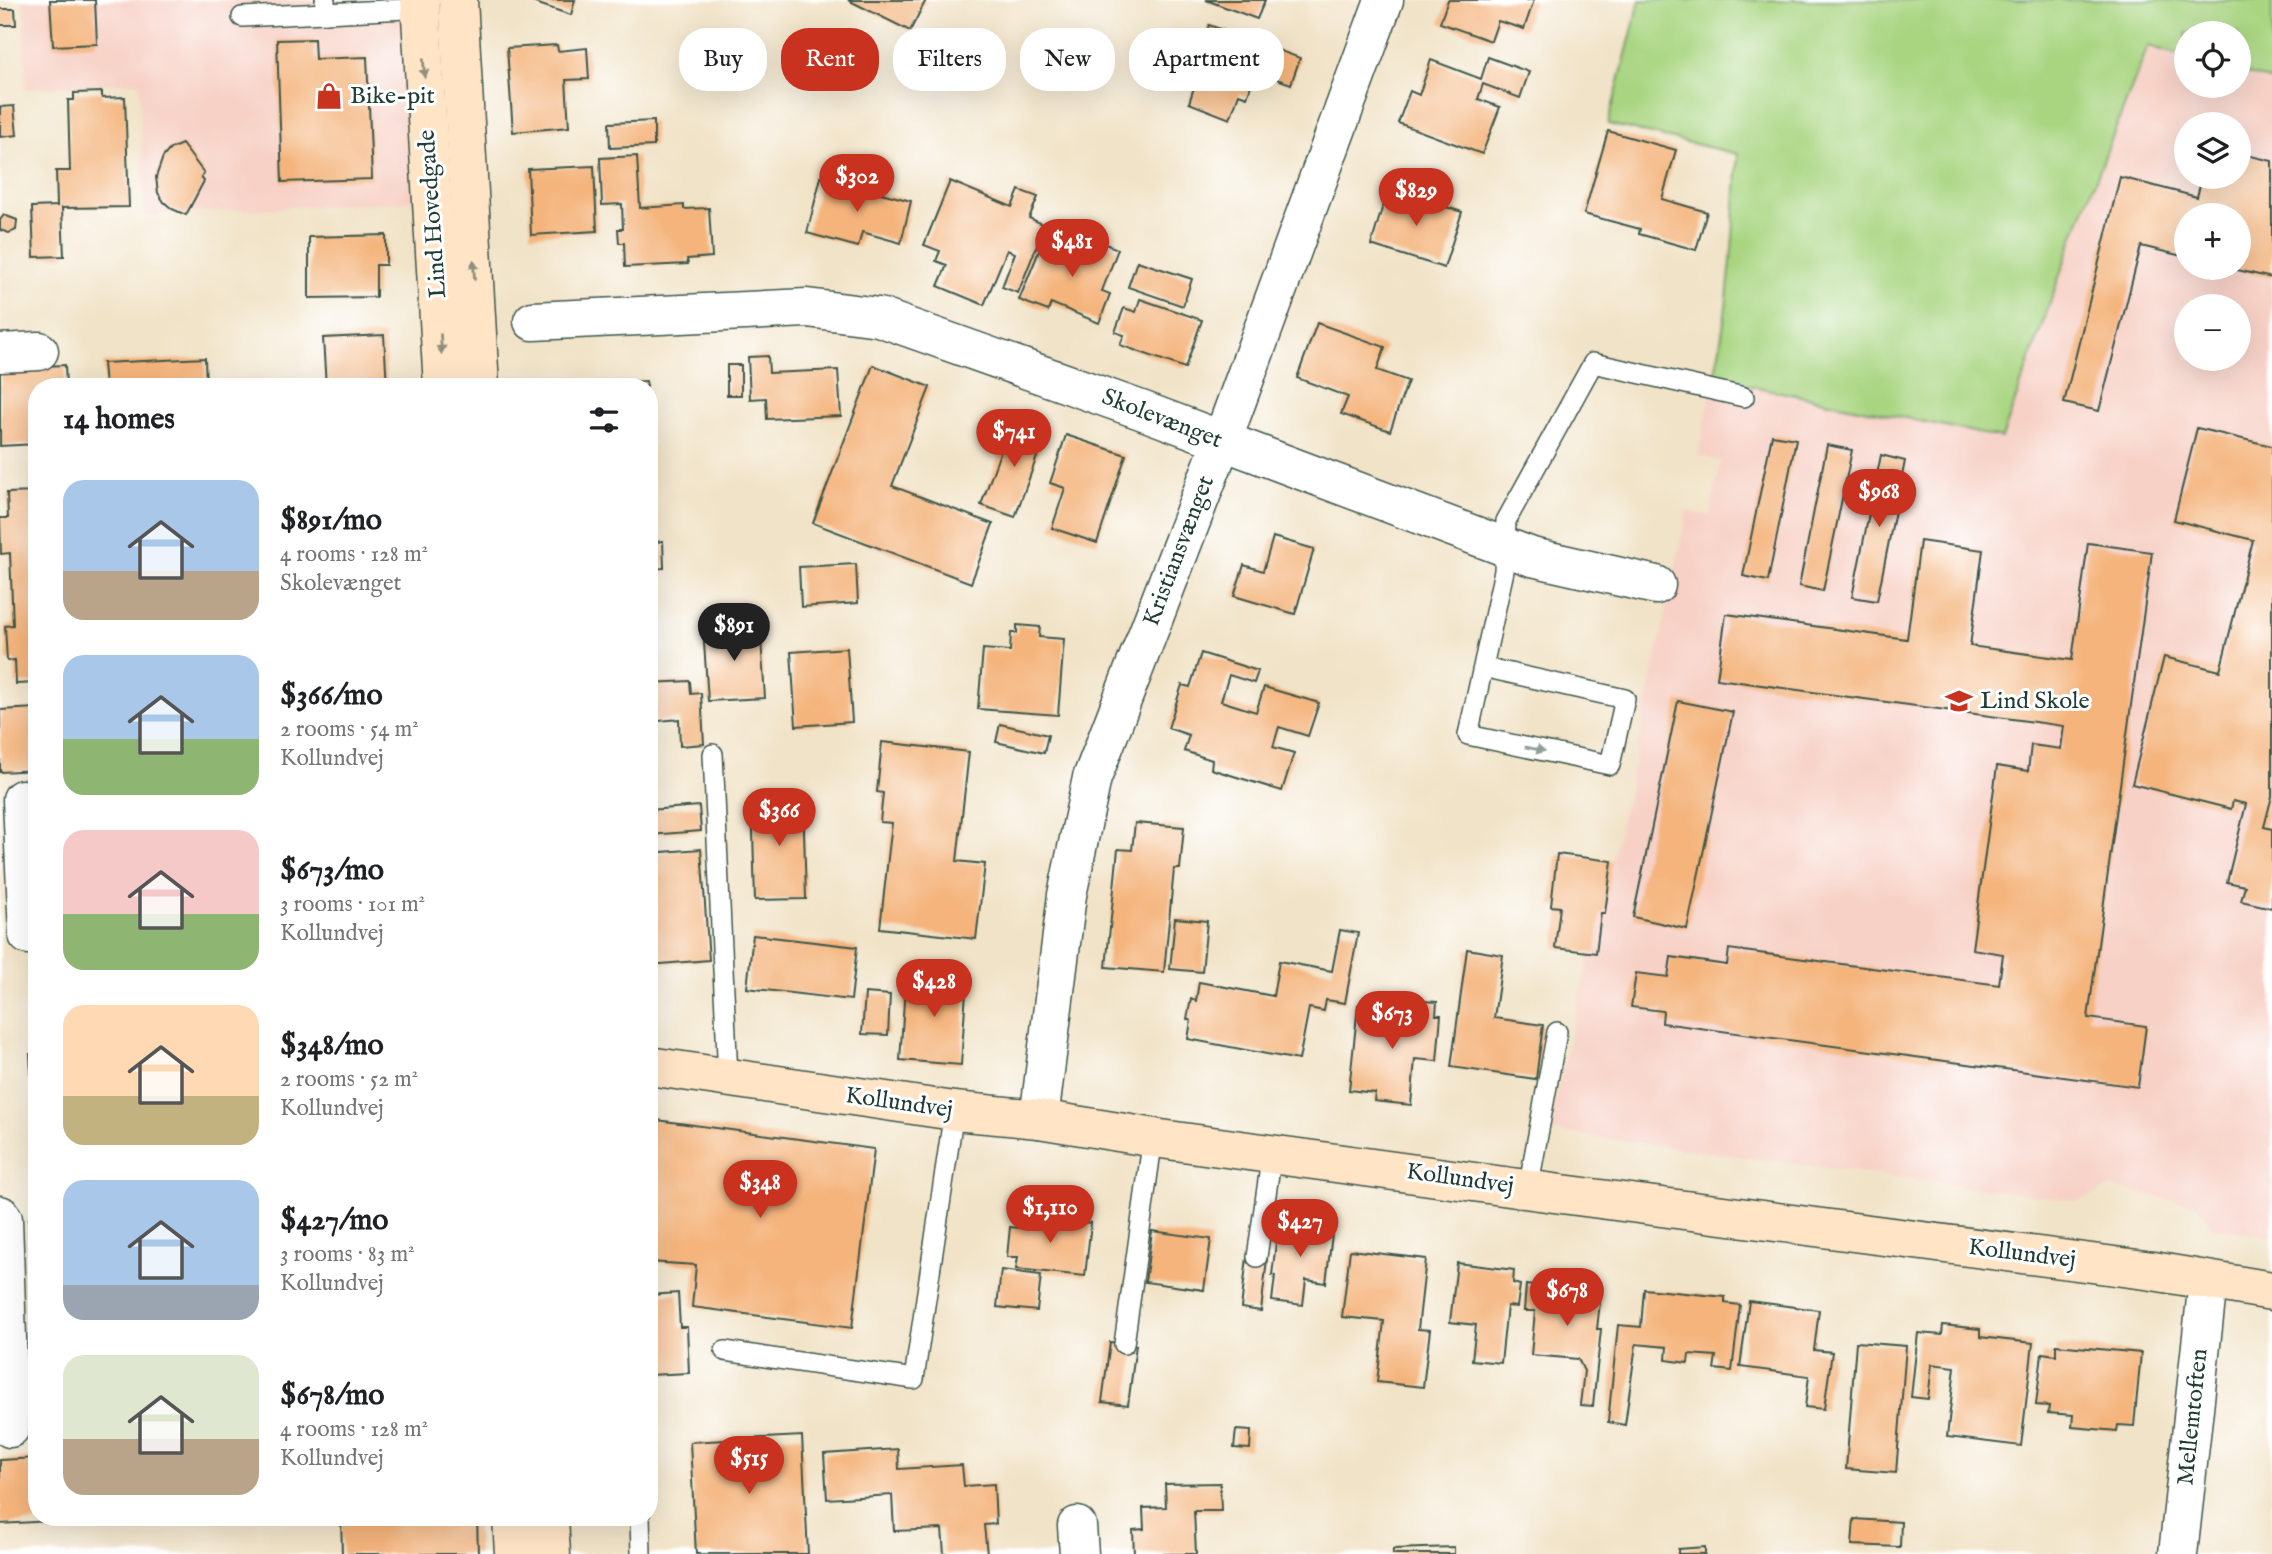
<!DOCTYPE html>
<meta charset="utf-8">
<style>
body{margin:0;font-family:"IM FELL English",serif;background:#f6f6f6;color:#202124;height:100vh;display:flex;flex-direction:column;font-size:26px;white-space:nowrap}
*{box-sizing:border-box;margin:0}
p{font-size:23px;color:#757577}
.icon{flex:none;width:38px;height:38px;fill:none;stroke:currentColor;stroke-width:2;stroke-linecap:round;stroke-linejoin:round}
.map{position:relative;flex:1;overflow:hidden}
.drawer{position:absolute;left:28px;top:378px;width:630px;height:1148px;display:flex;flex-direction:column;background:#fff;border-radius:28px;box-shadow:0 7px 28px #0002}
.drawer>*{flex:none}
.hud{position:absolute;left:679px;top:28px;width:665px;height:63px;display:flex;gap:14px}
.tools{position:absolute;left:2174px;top:21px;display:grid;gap:14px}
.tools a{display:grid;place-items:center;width:77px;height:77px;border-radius:50%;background:#fff;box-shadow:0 7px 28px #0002;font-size:35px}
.price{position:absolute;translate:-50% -60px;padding:0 16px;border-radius:24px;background:#c8321e;color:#fff;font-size:23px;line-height:46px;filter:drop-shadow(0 2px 4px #0008)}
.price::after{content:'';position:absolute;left:50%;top:42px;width:21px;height:16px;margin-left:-10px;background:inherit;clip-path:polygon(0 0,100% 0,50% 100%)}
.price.on{background:#222;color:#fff}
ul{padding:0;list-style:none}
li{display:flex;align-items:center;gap:21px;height:175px;padding:0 35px}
li span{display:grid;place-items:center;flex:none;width:196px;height:140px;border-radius:21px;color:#555}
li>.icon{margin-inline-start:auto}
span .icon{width:84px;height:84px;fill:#fffc;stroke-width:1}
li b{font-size:30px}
h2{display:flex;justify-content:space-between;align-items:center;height:84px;padding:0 35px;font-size:30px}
.chip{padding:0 24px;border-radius:28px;background:#fff;box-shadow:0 7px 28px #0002;font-size:24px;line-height:63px}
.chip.on{background:#c8321e;color:#fff}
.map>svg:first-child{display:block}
.built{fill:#f7d1c6;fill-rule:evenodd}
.green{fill:#a9d581;stroke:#64895a;stroke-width:2}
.building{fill:#f4b47b}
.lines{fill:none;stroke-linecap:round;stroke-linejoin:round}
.lane-casing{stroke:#3e564a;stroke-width:22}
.street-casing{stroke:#3e564a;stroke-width:41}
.secondary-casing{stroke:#3e564a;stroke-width:41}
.lane{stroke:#fff;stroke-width:19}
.street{stroke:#fff;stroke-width:38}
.secondary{stroke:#ffe4c6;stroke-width:38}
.oneway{fill:#8f907d}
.oneway2{fill:#8f9e9a}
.labels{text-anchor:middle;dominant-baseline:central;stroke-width:6;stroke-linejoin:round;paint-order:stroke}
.poi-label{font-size:24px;fill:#1f3d34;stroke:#fff;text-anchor:start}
.street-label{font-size:24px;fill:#1f3d34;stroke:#fff}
</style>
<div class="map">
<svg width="2272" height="1554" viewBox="0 0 2272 1554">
<rect width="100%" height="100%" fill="#fff"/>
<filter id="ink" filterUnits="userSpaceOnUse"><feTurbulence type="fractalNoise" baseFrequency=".0143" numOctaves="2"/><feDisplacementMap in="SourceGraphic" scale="14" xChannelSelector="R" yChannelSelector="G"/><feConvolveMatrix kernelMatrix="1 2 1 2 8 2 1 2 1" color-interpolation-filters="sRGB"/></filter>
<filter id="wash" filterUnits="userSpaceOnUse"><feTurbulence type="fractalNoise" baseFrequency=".00686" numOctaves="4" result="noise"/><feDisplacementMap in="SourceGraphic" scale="28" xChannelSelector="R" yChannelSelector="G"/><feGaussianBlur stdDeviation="1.57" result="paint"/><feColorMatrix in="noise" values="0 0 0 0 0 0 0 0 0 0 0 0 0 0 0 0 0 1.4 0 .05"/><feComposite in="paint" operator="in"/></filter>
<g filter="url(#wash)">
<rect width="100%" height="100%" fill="#f1e3c7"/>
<!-- built -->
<g class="built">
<polygon points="23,0 474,0 487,197 145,215 139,82 26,89"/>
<path d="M2148 46 2186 57V86H2238V71L2272 81V1236L2213 1227 2198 1205 2111 1187 2078 1201 1548 1131 1627 797 1687 511 1710 516 1721 461 1698 455 1722 340 1733 251ZM2186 124H2238V177H2186ZM2186 215H2238V268H2186ZM2186 306H2238V359H2186Z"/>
</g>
<!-- green -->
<path class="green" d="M1640 0H2272V81L2238 71V33H2186V57L2148 46 2074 235 2002 438 1714 378C1730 304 1734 229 1738 154L1608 124Z"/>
<g id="blocks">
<!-- building -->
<g class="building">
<polygon points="50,0 95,0 97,44 53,46"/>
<polygon points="526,0 575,0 571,15"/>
<polygon points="848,0 926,0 910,31"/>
<polygon points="1206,0 1265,0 1257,19"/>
<polygon points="1448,0 1534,0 1524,29 1498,21 1491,41 1440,23"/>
<polygon points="0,9 15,9 16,25 0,25"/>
<polygon points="1209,25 1300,58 1291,84 1256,72 1247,97 1239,94 1230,119 1189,103 1197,78 1185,73 1190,59 1197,61"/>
<polygon points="314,39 315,59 367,57 372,179 282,182 277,40"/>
<polygon points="557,45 558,51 587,48 589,79 566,80 569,127 513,132 507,48"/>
<polygon points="1488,57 1529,72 1520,98 1483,84 1478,99 1500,107 1482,154 1398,123 1410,91 1419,95 1431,60 1481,79"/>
<polygon points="102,92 102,98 125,97 129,207 62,208 64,256 34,257 32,207 57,206 56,171 70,171 68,100 74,100 74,93"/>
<polygon points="14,106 17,135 0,137 0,107"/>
<polygon points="654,121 654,146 610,148 609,123"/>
<polygon points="1608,131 1676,150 1662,199 1707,212 1696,250 1639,234 1640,229 1584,214"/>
<polygon points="182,144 204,173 201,177 204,181 186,215 172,209 164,202 158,193 156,177 163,157 170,149"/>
<polygon points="2238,153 2272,161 2272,278 2233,269 2238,268 2238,215 2186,215 2186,257 2141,246 2099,411 2064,403 2120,177 2197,197 2202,177 2238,177"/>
<polygon points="637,156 640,208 684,205 684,209 709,208 712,257 687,259 688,264 625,267 624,243 619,243 618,229 623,229 622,204 602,205 600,158"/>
<polygon points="594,166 597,231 531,235 528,169"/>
<polygon points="821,177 911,201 901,243 862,232 858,247 807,233"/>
<polygon points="950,181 1012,207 1019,190 1038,197 1029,218 1045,225 1018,293 1002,287 1015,253 1007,250 984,305 938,286 947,265 936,261 940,251 924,245"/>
<polygon points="1388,189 1462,212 1444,268 1371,245"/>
<polygon points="4,215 17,220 16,230 9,233 0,230 0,220"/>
<polygon points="1075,232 1118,249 1102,291 1110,294 1099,323 1051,303 1048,311 1019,300 1039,251 1064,261"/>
<polygon points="386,235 386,265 376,265 376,297 309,298 309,237"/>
<polygon points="1137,261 1192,279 1183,306 1128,287"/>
<polygon points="1140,299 1202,320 1185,368 1120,345 1124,335 1115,332 1124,308 1136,312"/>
<polygon points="1317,323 1385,347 1377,370 1408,381 1390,431 1341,414 1348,397 1297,378"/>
<polygon points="384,335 387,387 326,387 323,338"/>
<polygon points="768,356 769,373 838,370 841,416 767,419 766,398 750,399 748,357"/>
<polygon points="205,358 206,387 105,387 103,363"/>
<polygon points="65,365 66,387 37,387 37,444 0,446 0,368"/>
<rect x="727" y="365" width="14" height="30"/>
<polygon points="873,365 930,387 892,486 993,524 971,583 813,523"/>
<polygon points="646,381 647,387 577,387 577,385"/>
<polygon points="1012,420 1046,432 1015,517 981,505"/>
<polygon points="2197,428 2272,446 2272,796 2264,827 2272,829 2272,908 2241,901 2245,886 2227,882 2246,804 2233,801 2231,809 2132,784 2164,657 2220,671 2253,540 2174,520"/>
<polygon points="1066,435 1126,455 1097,543 1052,528 1065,488 1050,483"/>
<polygon points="1772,435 1796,439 1768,581 1743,576"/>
<polygon points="1827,445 1852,450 1823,591 1799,586"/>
<polygon points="1881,455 1905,461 1877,601 1852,597"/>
<polygon points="37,492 37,683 16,684 15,660 7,661 5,626 13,625 10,553 1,554 0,518 8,518 7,493"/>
<polygon points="1273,537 1314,549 1295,614 1234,596 1244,565 1263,571"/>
<polygon points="663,541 664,568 649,569 649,543"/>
<polygon points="1920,541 1983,550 1970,646 2072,660 2088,543 2152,552 2088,1018 2146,1026 2138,1087 1662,1023 1663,1011 1631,1007 1636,973 1668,977 1671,957 1727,965 1729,949 1999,985 2003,954 1972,949 1997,766 2028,771 2031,745 2061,749 2064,726 1717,679 1726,614 1907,639"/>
<polygon points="856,564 858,603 801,607 799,567"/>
<polygon points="760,624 765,698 708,701 703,628"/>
<polygon points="1017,625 1040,627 1039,637 1064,639 1058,715 978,709 983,649 1010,651 1011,633 1017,633"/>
<polygon points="847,648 852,722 796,726 791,652"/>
<polygon points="1201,653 1258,671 1254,683 1229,675 1221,701 1256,712 1264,687 1319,703 1308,736 1279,727 1273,747 1294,753 1282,791 1211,769 1212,760 1184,751 1189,735 1168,728 1182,685 1190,687"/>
<polygon points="690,681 691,694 701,693 704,744 680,746 679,719 649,722 649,683"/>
<polygon points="1678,701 1733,712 1687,929 1633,917"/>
<polygon points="37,708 37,770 0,772 0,710"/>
<polygon points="1000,724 1048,735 1044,753 996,742"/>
<polygon points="882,742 969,752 957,861 985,864 976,939 880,928 892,823 880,822 883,793 877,792"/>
<polygon points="803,796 806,899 755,900 752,798"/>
<polygon points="699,806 701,831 649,835 649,810"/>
<polygon points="1135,823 1184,827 1180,869 1174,869 1164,972 1106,967 1118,849 1132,850"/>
<polygon points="701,849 709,960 649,965 649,853"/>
<polygon points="1557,854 1612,861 1605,913 1601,913 1596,953 1555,948 1560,907 1551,906"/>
<polygon points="1175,918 1207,921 1202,972 1170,969"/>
<polygon points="1340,930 1358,933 1345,1003 1326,1000 1324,1011 1309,1008 1299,1060 1188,1039 1191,1021 1187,1019 1191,999 1196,1001 1199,982 1273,996 1279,961 1332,971"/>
<polygon points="753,935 857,947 851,1000 747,988"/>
<polygon points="1467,949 1503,955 1494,1018 1543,1025 1536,1079 1451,1067"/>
<polygon points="906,973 967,977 961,1065 900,1060"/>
<polygon points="865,993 890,995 888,1035 862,1034"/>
<polygon points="1422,1001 1437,1002 1436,1015 1441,1015 1437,1061 1415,1059 1411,1105 1374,1101 1375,1093 1349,1090 1358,1005 1387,1009 1386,1018 1413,1021 1414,1010 1421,1011"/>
<polygon points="30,1054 37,1054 37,1140 35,1140"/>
<polygon points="649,1119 874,1149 852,1328 692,1307 696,1265 649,1262"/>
<polygon points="1021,1215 1091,1223 1085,1276 1016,1269 1018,1257 1007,1257 1010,1227 1020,1228"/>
<polygon points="29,1219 37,1219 37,1294 33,1295"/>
<polygon points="1279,1219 1333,1226 1326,1283 1306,1280 1303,1305 1272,1301 1275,1276 1272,1275"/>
<polygon points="1152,1231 1211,1239 1204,1290 1145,1282"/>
<polygon points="1350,1250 1426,1259 1418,1329 1430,1330 1423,1387 1377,1382 1384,1321 1342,1317"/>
<polygon points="1247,1257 1267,1259 1261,1311 1241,1308"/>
<polygon points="1457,1263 1514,1270 1513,1283 1520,1285 1517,1307 1507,1306 1501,1363 1472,1360 1476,1325 1450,1322"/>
<polygon points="1001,1270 1041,1275 1037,1311 997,1307"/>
<polygon points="1541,1282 1585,1287 1585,1291 1601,1293 1597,1329 1601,1329 1593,1406 1580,1405 1584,1371 1578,1359 1531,1355 1535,1311 1524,1311 1526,1285 1541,1287"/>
<polygon points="1644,1289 1725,1297 1725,1303 1740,1305 1732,1371 1714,1369 1716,1356 1689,1354 1688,1363 1666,1360 1667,1347 1636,1344 1625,1425 1608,1422 1618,1325 1641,1327"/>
<polygon points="678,1293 680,1327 687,1327 689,1373 649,1375 649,1295"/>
<polygon points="1749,1301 1819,1310 1814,1350 1832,1352 1824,1409 1805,1407 1809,1376 1740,1367"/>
<polygon points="1943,1325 1980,1329 1980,1337 2033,1343 2021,1446 1947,1437 1955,1367 1932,1364 1928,1399 1911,1397 1918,1333 1942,1335"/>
<polygon points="1110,1342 1136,1345 1128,1405 1102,1402"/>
<polygon points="1856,1342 1906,1346 1896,1473 1846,1469"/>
<polygon points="2056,1345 2141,1353 2134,1426 2118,1425 2117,1431 2072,1427 2073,1415 2048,1413 2049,1406 2036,1405 2042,1353 2056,1355"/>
<polygon points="1236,1430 1251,1431 1250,1449 1234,1448"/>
<polygon points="802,1436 808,1554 696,1554 690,1442"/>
<polygon points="898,1449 899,1469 962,1465 964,1486 994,1484 996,1524 984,1525 987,1554 944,1554 942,1529 894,1531 892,1495 827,1499 824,1454"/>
<polygon points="37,1458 37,1517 86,1517 86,1519 0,1524 0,1460"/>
<polygon points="1220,1483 1221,1511 1194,1511 1196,1554 1134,1554 1133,1530 1144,1529 1143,1508 1166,1507 1165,1484"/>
<polygon points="341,1517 477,1517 478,1554 342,1554"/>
<polygon points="1854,1519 1901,1522 1900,1547 1852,1545"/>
<polygon points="1454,1547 1454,1554 1393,1554 1393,1549"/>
<polygon points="1705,1547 1705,1554 1678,1554 1678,1549"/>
</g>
</g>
</g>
<g filter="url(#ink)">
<use href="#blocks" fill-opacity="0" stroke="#3e564a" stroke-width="2"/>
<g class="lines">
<defs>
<g id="lane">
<polyline points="325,0 325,13 427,8"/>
<polyline points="242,17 325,13"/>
<polyline points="1483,667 1625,699 1610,765 1468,735 1504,571 1506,521 1593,363 1744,397"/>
<polyline points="713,754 728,1077"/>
<polyline points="1528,1189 1557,1032"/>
<polyline points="1257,1257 1272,1153"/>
<polyline points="1124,1344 1153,1137"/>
<polyline points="725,1351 914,1379 954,1111"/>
<polyline points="640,1517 641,1554"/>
</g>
<g id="street">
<polyline points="533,321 807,308 879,317 1141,410 1532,557 1656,585"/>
<polyline points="0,353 39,351"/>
<polyline points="22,799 28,935"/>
<polyline points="1039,1119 1067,895 1092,778 1222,441 1384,0"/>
<polyline points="0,1215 3,1219 10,1428"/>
<polyline points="1077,1526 1079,1554"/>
<polyline points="2178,1554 2208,1281"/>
</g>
<g id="secondary">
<polyline points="420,0 443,387"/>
<polyline points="458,0 480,387"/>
<polyline points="649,1066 954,1111 1039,1119 1161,1139 1554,1193 2153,1271 2272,1291"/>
<polyline points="512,1517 514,1554"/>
<polyline points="549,1517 551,1554"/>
</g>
</defs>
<!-- lane casing -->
<use href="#lane" class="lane-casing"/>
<!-- street casing -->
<use href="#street" class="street-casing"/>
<!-- secondary casing -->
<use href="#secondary" class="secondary-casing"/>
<!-- lane -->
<use href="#lane" class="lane"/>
<!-- street -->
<use href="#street" class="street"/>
<!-- secondary -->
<use href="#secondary" class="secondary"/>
</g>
<!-- one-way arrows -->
<defs><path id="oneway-solid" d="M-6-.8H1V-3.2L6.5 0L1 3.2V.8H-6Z" transform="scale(1.75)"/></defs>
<g class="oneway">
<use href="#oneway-solid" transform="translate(424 68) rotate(86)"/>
<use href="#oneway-solid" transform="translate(474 270) rotate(-93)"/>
<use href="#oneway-solid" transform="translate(441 344) rotate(87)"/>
</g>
<use class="oneway2" href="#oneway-solid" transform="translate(1535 749) rotate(12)"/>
</g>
<!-- icons -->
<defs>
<symbol id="shop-bare" viewBox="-9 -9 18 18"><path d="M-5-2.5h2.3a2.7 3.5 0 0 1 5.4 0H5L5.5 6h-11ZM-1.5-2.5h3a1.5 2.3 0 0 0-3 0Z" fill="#c8321e" stroke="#fff" stroke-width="2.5" paint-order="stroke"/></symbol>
<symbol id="school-bare" viewBox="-9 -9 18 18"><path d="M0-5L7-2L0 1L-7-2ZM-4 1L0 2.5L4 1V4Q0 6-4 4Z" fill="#c8321e" stroke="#fff" stroke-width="2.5" paint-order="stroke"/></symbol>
</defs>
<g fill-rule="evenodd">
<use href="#shop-bare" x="310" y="77" width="38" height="38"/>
<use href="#school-bare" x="1940" y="682" width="38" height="38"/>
</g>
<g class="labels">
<!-- poi labels -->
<g class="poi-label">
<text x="350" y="96">Bike-pit</text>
<text x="1980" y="701">Lind Skole</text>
</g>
<!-- street labels -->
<g class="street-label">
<text transform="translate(433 214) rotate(-94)">Lind Hovedgade</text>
<text transform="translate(1162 419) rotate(21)">Skolevænget</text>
<text transform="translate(1179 551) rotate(-69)">Kristiansvænget</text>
<text transform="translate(899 1103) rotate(8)">Kollundvej</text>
<text transform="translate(1460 1179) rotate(8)">Kollundvej</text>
<text transform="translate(2022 1254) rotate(7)">Kollundvej</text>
<text transform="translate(2193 1417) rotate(-84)">Mellemtoften</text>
</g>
</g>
</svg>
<div class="tools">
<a><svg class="icon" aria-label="locate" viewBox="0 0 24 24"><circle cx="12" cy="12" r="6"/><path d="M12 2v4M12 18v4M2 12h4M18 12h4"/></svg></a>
<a><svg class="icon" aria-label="layers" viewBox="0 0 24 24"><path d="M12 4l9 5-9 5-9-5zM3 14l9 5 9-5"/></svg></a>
<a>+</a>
<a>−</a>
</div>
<b class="price" style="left:857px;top:214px">$302</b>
<b class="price" style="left:1416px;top:228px">$829</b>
<b class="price" style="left:1072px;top:279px">$481</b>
<b class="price" style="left:1014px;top:469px">$741</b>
<b class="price" style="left:1879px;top:529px">$968</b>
<b class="price on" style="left:734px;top:663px">$891</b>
<b class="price" style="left:779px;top:848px">$366</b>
<b class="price" style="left:934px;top:1019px">$428</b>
<b class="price" style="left:1392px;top:1051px">$673</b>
<b class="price" style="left:760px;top:1220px">$348</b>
<b class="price" style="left:1050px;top:1245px">$1,110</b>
<b class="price" style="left:1300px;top:1259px">$427</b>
<b class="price" style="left:1567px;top:1328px">$678</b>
<b class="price" style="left:749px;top:1496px">$515</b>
<div class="hud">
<a class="chip">Buy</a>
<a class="chip on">Rent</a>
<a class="chip">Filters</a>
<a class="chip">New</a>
<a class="chip">Apartment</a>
</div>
<section class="drawer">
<h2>14 homes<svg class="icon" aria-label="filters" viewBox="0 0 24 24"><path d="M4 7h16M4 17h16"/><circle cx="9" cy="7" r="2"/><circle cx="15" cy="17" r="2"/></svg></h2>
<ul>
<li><span style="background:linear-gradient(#a9c7e8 65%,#b9a48a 0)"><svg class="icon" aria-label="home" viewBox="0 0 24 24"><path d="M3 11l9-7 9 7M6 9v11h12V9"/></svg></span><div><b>$891/mo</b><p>4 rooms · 128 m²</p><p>Skolevænget</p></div></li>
<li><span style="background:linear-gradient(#a9c7e8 60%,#8fb573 0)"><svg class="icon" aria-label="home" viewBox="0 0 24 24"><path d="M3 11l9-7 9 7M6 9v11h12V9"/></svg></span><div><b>$366/mo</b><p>2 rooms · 54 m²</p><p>Kollundvej</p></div></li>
<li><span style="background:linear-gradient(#f6c9c9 60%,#8fb573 0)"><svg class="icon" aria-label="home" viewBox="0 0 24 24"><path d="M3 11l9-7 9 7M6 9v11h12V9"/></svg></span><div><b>$673/mo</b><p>3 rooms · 101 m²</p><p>Kollundvej</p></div></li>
<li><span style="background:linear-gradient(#ffd9b3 65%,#c2b280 0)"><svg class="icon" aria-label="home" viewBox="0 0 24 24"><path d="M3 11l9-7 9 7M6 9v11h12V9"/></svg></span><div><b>$348/mo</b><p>2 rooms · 52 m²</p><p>Kollundvej</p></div></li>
<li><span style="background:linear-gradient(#a9c7e8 75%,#9aa5b1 0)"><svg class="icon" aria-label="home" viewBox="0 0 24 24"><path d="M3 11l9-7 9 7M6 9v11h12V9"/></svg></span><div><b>$427/mo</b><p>3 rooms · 83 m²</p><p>Kollundvej</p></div></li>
<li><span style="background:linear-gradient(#dfe7d0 60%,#b9a48a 0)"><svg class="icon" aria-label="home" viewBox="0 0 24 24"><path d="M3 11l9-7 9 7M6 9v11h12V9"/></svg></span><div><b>$678/mo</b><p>4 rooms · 128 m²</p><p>Kollundvej</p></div></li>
</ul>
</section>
</div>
